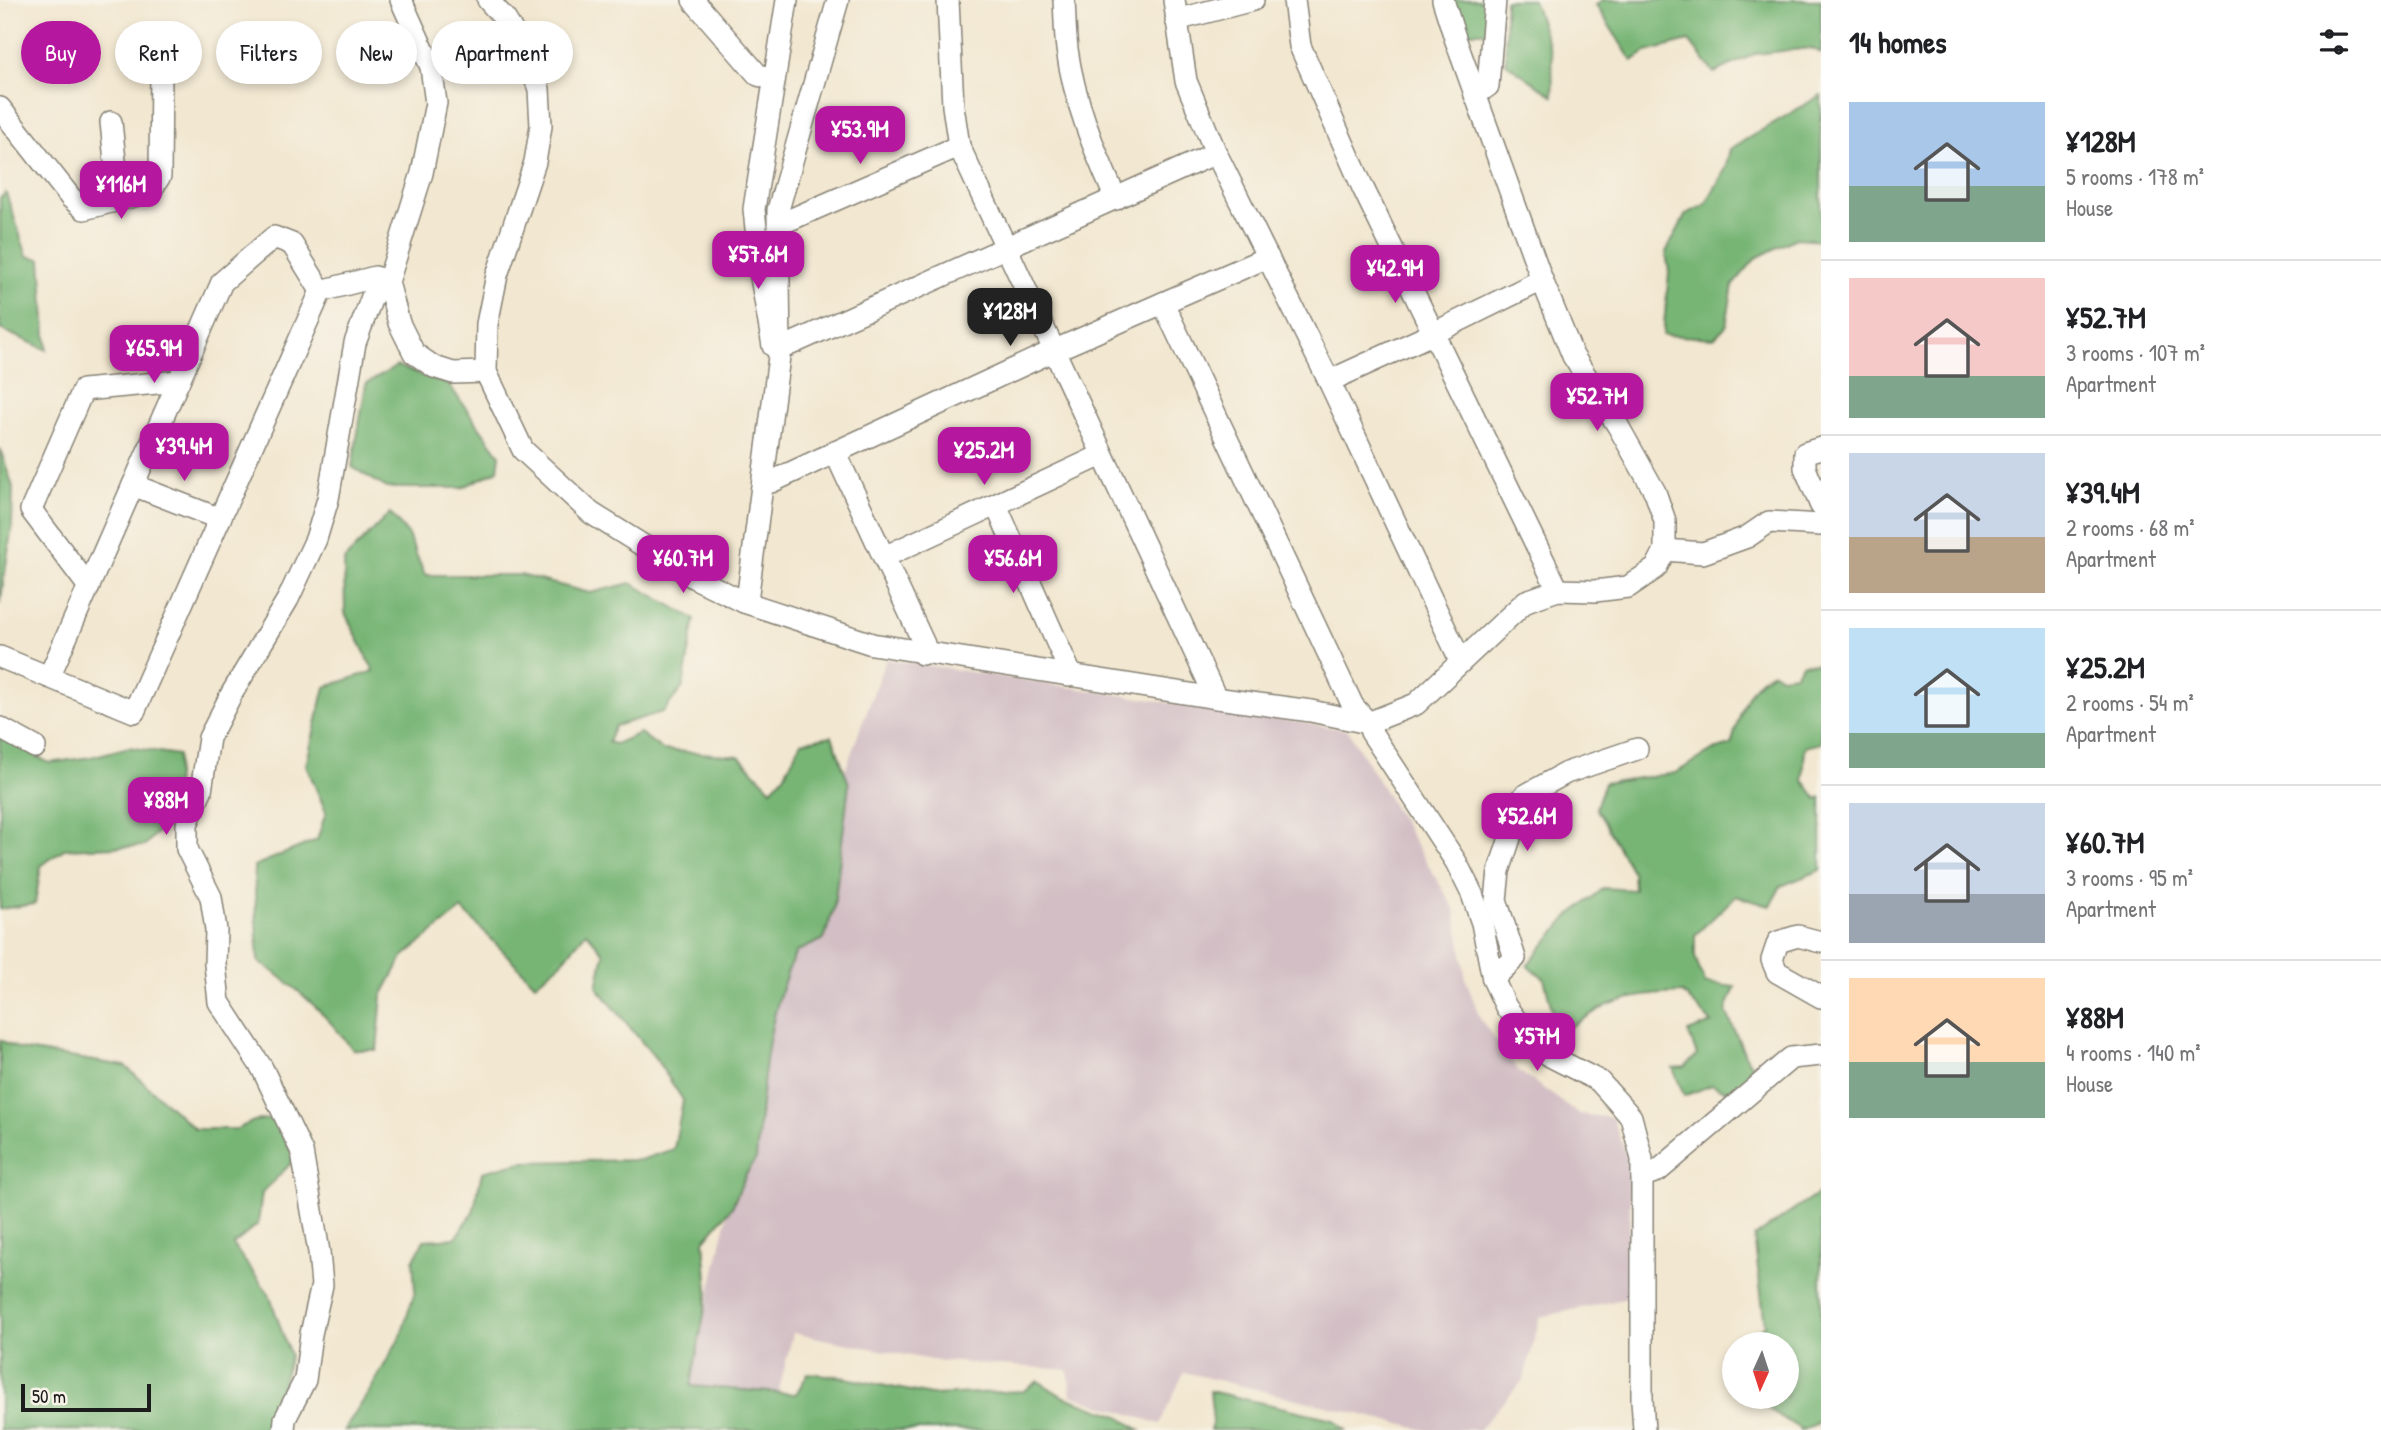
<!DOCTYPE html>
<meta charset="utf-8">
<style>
body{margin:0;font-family:"Patrick Hand",sans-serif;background:#f2f2f2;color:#202124;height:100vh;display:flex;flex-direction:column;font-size:26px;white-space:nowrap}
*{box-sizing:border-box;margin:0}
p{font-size:23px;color:#757577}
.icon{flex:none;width:38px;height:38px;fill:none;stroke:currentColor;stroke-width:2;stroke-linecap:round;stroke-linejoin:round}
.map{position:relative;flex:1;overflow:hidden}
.drawer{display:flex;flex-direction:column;background:#fff;width:560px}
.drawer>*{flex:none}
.guide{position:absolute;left:21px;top:21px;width:665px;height:63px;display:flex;gap:14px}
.needle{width:46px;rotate:183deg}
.buttons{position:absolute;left:1722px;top:1332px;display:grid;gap:14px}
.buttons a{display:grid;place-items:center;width:77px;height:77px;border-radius:50%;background:#fff;box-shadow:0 4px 10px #0003;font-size:35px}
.scale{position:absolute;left:21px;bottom:18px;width:130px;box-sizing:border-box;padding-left:7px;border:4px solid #1c1c1c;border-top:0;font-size:19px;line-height:24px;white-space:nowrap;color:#1c1c1c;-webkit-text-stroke:5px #f7f3e8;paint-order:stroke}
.price{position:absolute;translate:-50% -60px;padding:0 16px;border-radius:14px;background:#b5179e;color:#fff;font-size:23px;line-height:46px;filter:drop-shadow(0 2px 4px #0008)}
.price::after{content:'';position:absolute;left:50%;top:42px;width:21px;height:16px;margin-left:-10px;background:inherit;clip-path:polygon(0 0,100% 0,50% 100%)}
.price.active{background:#222;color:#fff}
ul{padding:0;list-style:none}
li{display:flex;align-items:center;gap:21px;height:175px;padding:0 28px}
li+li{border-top:2px solid #e0e0e0}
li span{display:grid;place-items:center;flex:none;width:196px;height:140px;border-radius:0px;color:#555}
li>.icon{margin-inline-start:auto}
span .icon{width:84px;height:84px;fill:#fffc;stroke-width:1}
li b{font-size:30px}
h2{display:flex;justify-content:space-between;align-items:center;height:84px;padding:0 28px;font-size:30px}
.chip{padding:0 24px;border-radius:32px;background:#fff;box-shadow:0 4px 10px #0003;font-size:24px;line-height:63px}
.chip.active{background:#b5179e;color:#fff}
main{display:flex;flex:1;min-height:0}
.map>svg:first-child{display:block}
.industrial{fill:#d2bec4}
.forest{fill:#77b575;stroke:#4a6848;stroke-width:2}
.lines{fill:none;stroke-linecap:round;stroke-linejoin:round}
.minor-casing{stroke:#878276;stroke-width:24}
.minor{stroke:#fff;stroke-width:21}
</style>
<main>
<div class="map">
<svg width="1821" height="1430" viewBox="0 0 1821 1430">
<rect width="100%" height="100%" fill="#f7f3e8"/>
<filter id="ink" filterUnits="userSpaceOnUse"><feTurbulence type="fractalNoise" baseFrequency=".0143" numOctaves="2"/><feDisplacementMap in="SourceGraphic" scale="14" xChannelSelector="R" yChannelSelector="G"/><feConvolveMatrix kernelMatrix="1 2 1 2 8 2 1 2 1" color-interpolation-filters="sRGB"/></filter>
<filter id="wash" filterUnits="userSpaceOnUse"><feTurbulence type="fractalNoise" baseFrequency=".00686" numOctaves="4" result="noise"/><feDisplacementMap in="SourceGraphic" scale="28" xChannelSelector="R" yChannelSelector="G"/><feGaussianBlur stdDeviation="1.57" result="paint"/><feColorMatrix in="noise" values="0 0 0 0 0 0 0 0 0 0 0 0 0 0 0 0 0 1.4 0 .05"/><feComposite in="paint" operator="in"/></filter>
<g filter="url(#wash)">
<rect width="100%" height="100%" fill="#f2e7d0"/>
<!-- industrial -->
<polygon class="industrial" points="886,659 1348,730 1455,910 1466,980 1481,1020 1519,1071 1579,1114 1612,1118 1631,1167 1628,1298 1540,1317 1524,1379 1478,1430 1425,1430 1184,1372 1160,1424 1071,1395 1068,1370 931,1360 793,1333 778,1394 689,1386 777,995 837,792"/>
<!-- forest -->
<g class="forest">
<polygon points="1450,0 1491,0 1489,32 1467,32"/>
<polygon points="1505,0 1533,0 1552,55 1553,96 1506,63"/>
<polygon points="1602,0 1821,0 1821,53 1811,48 1755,54 1714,73 1689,41 1646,52 1632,61 1596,5"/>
<polygon points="1821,95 1821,240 1796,238 1756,258 1733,285 1726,326 1714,338 1663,335 1669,272 1666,252 1686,214 1705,205 1725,170 1730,149"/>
<polygon points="6,193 27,256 41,259 47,350 0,329 0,198"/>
<polygon points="397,366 449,385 500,455 498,470 462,488 387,488 352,467 366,384"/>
<polygon points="0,448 13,487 12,526 0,605"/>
<path d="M390 513 407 533 425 575H521L590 593 631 583 695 619 683 687 663 712 615 726 608 742 615 744 640 733 663 750 739 756 771 789 784 776 801 742 832 736 849 784 834 907 824 939 796 952C765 1018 763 1087 756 1159L746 1174 732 1207 704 1241 708 1292 691 1386 796 1394 808 1373 836 1376 931 1395 1024 1391 1038 1381 1062 1396 1119 1416 1140 1430H344L371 1389 401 1335 415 1291 413 1261 424 1240 455 1238 473 1212 482 1172 521 1162 640 1160 674 1149 683 1100 656 1059 597 987 604 953 586 932 561 963 535 984 462 909 403 957 382 996 377 1050H353C325 1013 297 987 258 961L254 866 317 840 326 812 306 765 325 687 374 671 345 613 344 560Z"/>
<path d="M1803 663 1821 664V743L1805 747 1803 780 1817 799 1821 797V870L1781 886 1770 906 1736 896 1695 935V957L1705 983 1735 987 1726 1011 1745 1055 1757 1074 1732 1094 1712 1085 1684 1096 1673 1068 1685 1067 1697 1055 1688 1032 1712 1023 1683 993C1659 994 1635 995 1611 1004 1594 1010 1580 1024 1562 1030L1555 1022 1544 978 1527 965 1569 916 1604 888 1634 890 1633 873 1596 808 1604 783 1675 773 1714 750 1731 745C1739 719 1746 683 1773 672L1781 676 1795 674Z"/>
<polygon points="0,737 49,763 91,757 129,747 178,755 172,817 144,846 64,849 41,866 35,904 0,909"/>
<polygon points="0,1040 19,1049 125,1066 195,1129 237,1129 254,1121 274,1118 295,1159 262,1193 258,1224 233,1245 269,1294 290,1355 278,1402 268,1430 0,1430"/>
<polygon points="1821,1192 1821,1421 1802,1430 1767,1408 1768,1397 1787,1396 1787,1344 1758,1344 1752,1334 1765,1325 1754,1237"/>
<polygon points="1210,1391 1333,1419 1346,1430 1210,1430 1213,1421"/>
</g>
</g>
<g filter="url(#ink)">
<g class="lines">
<defs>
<g id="minor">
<polyline points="401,0 431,67 436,103 422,173 388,282 399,323 414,353 434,367 453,373 486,372"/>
<polyline points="488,0 505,19 525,51 539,89 541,126 535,162 497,275 487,324 486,372 523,450 591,513 695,578 744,602 872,644 1216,698 1311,711 1368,723 1416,704 1526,601 1558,590 1595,591 1628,587 1656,568 1665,550 1665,521 1655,492 1618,426 1573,356 1542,280 1456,41 1443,0"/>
<polyline points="693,0 758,75 774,79"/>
<polyline points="787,0 754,209 761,277 773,346 780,349 1216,153"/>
<polyline points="948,0 953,106 959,146 1216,698"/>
<path d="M1064 0C1065 16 1065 33 1067 49 1074 101 1095 152 1116 199"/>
<polyline points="1174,0 1186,81 1216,153 1329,381 1461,662"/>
<polyline points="1294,0 1300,46 1363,188 1558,590"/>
<polyline points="1176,20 1253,0"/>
<polyline points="1475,95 1488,86 1495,0"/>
<polyline points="0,108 71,198 84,209 150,192 160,176 161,70"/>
<polyline points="111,122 119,200"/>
<polyline points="778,225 959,146"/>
<polyline points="1163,303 1353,706 1368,723 1371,732 1456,862 1472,894 1482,923 1493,979 1506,1007 1526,1033 1550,1056 1599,1081 1631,1117 1642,1159 1642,1400 1644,1430"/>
<polyline points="1329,381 1432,334 1542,280"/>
<polyline points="1821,448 1805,453 1805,468 1821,506"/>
<polyline points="835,452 924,644 922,654"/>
<polyline points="763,482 771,482 1053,351 1268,257"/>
<polyline points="133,485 220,519"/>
<polyline points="996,505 1069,670 1069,676"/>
<polyline points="1665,550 1703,553 1747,537 1769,522 1821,525"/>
<polyline points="884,557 1102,455"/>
<polyline points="89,587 31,510 83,390 179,381"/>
<polyline points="744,602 748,593 780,349 778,210 838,0"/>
<polyline points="0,657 134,712 321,291 375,277 388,282"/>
<polyline points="49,677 222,282 274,237 292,244 321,291"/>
<polyline points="0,728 35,747"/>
<polyline points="1821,942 1798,936 1778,942 1772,960 1777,972 1821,997"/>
<polyline points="1493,979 1515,958 1496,900 1499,871 1524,796 1566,773 1637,749"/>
<polyline points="1642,1176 1658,1171 1791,1058 1821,1055"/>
<polyline points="284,1430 285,1419 305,1380 311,1334 322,1285 319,1252 302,1152 262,1068 219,1002 215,964 216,930 211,897 187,849 187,824 201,791 209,738 232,693 288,599 316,539 328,499 355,343 376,286 388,282"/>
</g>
</defs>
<!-- minor casing -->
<use href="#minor" class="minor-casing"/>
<!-- minor -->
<use href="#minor" class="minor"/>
</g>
</g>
</svg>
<div class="buttons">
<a><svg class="needle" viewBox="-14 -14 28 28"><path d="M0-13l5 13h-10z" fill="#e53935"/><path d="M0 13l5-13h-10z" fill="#757577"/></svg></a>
</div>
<div class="scale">50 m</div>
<b class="price" style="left:860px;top:166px">¥53.9M</b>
<b class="price" style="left:121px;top:221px">¥116M</b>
<b class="price" style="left:758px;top:291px">¥57.6M</b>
<b class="price" style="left:1395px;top:305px">¥42.9M</b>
<b class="price active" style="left:1010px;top:348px">¥128M</b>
<b class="price" style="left:154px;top:385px">¥65.9M</b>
<b class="price" style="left:1597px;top:433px">¥52.7M</b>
<b class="price" style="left:184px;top:483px">¥39.4M</b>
<b class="price" style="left:984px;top:487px">¥25.2M</b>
<b class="price" style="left:683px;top:595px">¥60.7M</b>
<b class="price" style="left:1013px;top:595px">¥56.6M</b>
<b class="price" style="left:166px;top:837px">¥88M</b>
<b class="price" style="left:1527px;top:853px">¥52.6M</b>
<b class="price" style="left:1537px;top:1073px">¥57M</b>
<div class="guide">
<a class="chip active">Buy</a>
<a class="chip">Rent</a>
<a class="chip">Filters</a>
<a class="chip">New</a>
<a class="chip">Apartment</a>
</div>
</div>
<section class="drawer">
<h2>14 homes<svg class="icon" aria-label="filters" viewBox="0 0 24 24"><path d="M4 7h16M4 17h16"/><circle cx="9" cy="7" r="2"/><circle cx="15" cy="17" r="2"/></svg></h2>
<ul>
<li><span style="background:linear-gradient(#a9c7e8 60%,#7fa58c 0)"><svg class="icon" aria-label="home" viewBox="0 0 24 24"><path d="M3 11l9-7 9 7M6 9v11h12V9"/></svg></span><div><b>¥128M</b><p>5 rooms · 178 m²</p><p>House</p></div></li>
<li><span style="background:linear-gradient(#f6c9c9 70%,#7fa58c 0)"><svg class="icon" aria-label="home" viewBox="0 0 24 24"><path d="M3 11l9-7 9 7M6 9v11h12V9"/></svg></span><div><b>¥52.7M</b><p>3 rooms · 107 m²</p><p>Apartment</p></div></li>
<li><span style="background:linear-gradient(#c9d6e8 60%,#b9a48a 0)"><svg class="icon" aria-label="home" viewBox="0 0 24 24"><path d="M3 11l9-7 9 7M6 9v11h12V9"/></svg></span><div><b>¥39.4M</b><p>2 rooms · 68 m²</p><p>Apartment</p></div></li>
<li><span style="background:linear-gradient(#bfe0f5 75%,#7fa58c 0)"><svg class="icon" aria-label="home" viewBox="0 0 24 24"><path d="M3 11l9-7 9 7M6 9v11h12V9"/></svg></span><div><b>¥25.2M</b><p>2 rooms · 54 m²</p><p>Apartment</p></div></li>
<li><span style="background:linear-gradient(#c9d6e8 65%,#9aa5b1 0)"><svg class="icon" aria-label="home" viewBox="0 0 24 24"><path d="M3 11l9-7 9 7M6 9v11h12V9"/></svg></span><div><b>¥60.7M</b><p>3 rooms · 95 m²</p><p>Apartment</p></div></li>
<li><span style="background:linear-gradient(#ffd9b3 60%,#7fa58c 0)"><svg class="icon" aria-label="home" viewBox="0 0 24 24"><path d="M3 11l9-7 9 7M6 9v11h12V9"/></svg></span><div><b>¥88M</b><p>4 rooms · 140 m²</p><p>House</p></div></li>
</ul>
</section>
</main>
